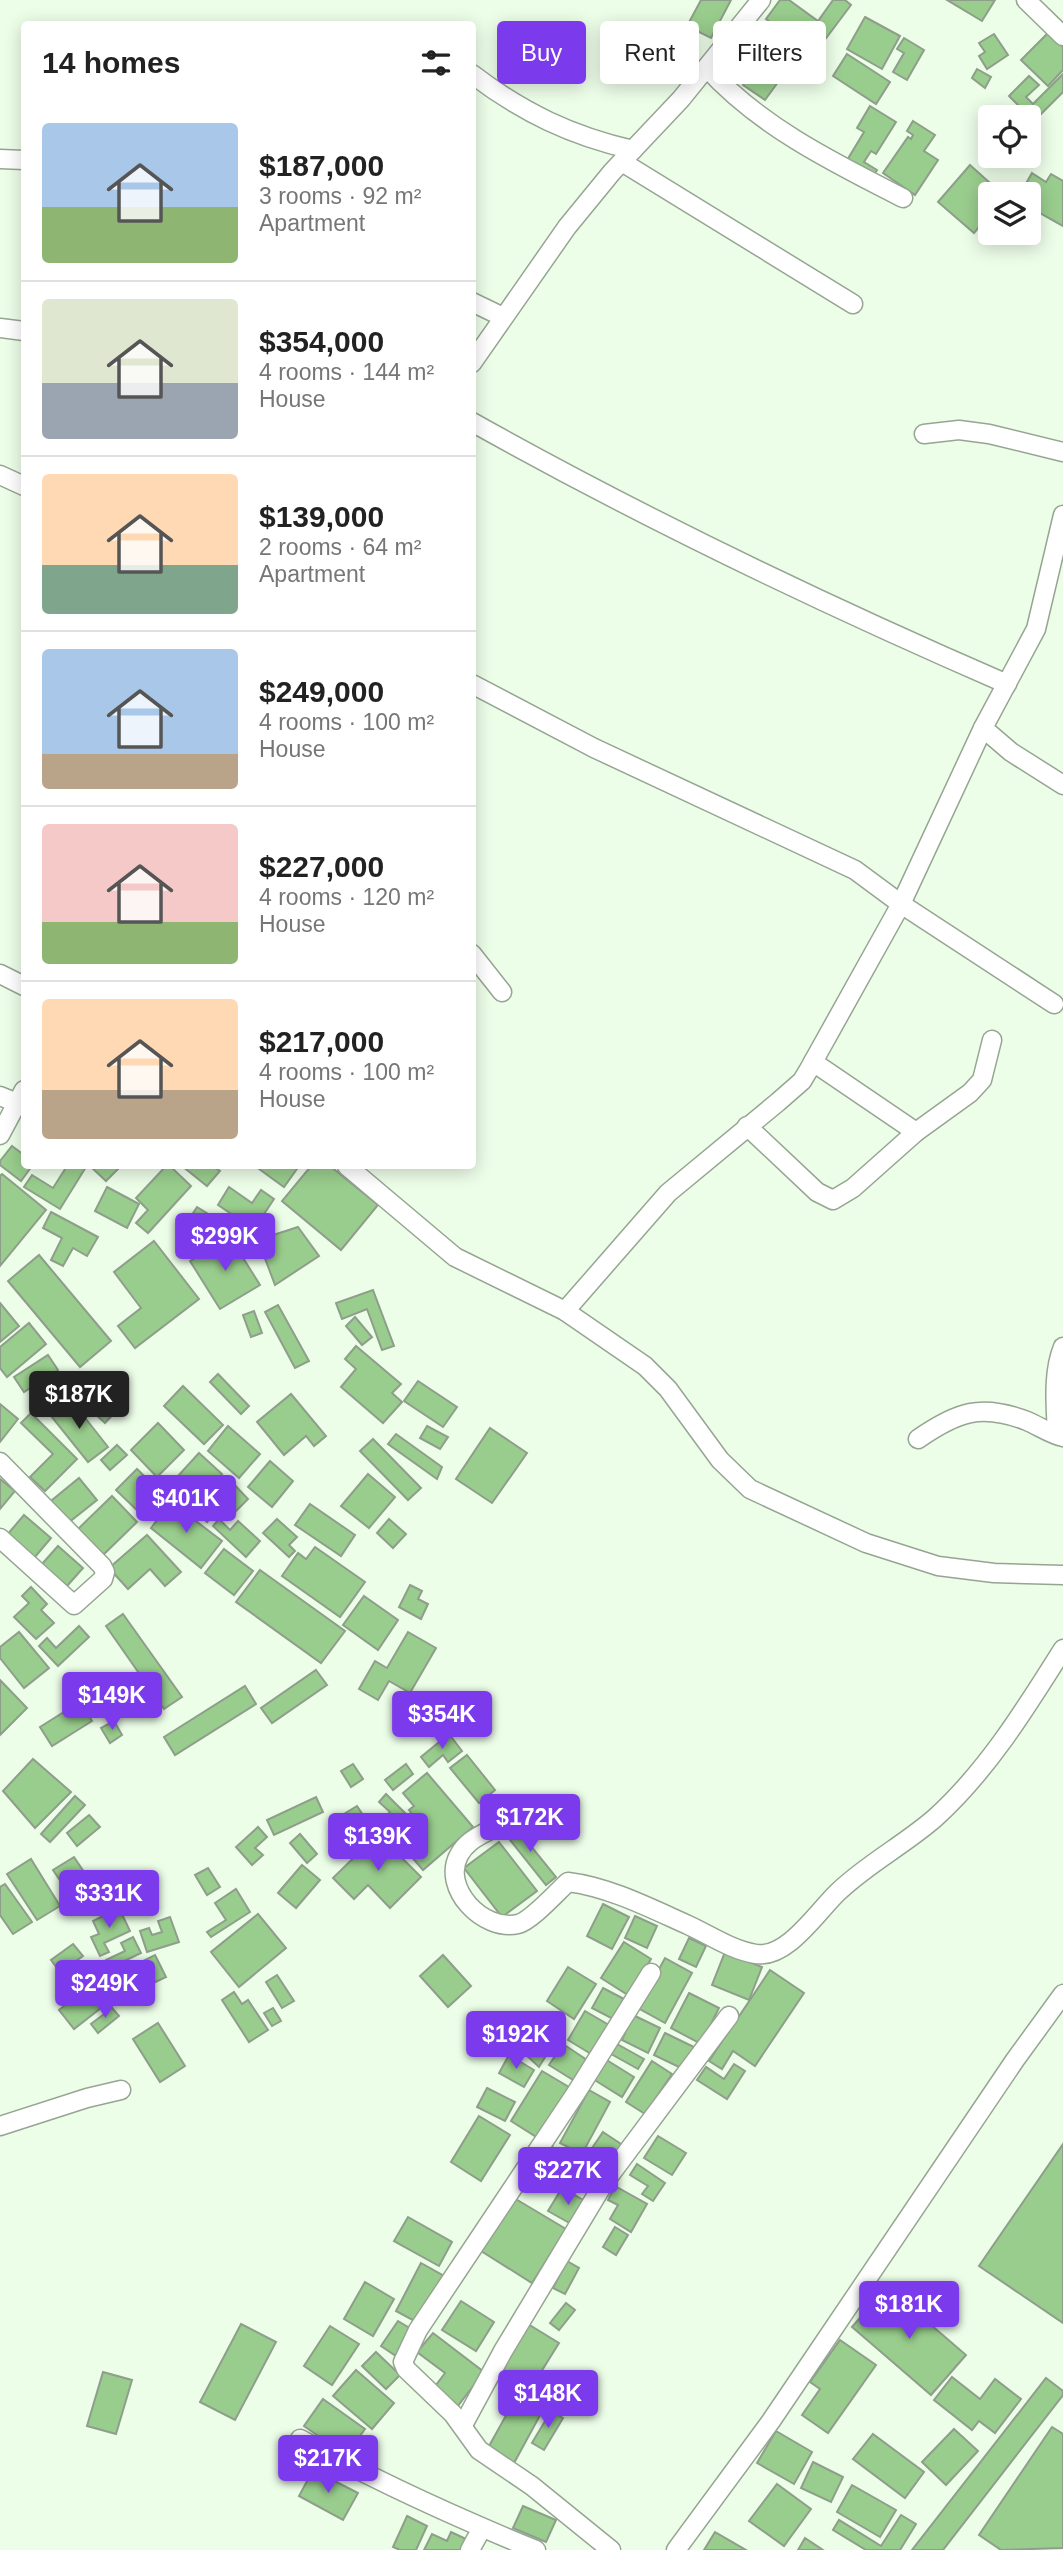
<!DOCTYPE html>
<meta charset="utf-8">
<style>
body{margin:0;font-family:Arial,sans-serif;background:#f2f2f2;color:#222;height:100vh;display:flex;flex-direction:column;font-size:26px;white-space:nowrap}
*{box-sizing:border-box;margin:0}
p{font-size:23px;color:#767676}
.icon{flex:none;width:38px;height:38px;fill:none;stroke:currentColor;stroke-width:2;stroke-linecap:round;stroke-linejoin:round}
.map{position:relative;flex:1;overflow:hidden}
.side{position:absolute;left:21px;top:21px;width:455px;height:1148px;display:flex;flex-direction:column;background:#fff;border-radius:7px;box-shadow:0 4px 18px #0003}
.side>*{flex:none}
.guide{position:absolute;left:497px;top:21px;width:460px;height:63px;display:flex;gap:14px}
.controls{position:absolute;left:978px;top:105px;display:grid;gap:14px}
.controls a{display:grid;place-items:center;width:63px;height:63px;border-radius:7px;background:#fff;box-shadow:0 4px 18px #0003;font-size:35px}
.price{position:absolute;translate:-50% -60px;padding:0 16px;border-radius:7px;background:#7c3aed;color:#fff;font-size:23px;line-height:46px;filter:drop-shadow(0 2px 4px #0008)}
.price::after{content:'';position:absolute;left:50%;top:42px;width:21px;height:16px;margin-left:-10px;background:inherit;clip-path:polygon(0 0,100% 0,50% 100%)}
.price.current{background:#222;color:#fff}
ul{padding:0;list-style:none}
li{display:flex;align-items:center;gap:21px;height:175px;padding:0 21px}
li+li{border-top:2px solid #e0e0e0}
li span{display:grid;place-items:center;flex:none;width:196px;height:140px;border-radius:7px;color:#555}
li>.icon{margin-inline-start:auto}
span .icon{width:84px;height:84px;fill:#fffc;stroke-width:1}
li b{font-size:30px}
h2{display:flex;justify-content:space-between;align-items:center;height:84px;padding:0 21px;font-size:30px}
.pill{padding:0 24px;border-radius:7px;background:#fff;box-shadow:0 4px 18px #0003;font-size:24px;line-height:63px}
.pill.current{background:#7c3aed;color:#fff}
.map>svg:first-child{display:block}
.building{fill:#99cd8d;stroke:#8e9e8b;stroke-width:2}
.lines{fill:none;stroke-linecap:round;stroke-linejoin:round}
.street-casing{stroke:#96a592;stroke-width:21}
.street{stroke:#fff;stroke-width:18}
</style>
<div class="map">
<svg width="1063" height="2550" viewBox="0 0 1063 2550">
<rect width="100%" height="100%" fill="#ecfde8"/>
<!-- building -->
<g class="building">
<polygon points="701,0 731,0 711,38 687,26"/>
<polygon points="780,0 789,0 818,21 833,0 845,0 851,5 824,41 814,34 805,47 766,19"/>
<polygon points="947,0 995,0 982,21"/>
<polygon points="865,17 900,36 882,69 847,49"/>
<polygon points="1048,33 1063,47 1063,70 1048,86 1021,60"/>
<polygon points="994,34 1008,55 987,69 979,56 985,52 979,43"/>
<polygon points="904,38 924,50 907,80 893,72 904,53 897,49"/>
<polygon points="847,54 890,82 876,104 833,76"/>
<polygon points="762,58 784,74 765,100 743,85"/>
<polygon points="977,69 991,77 985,88 972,78"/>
<polygon points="1063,74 1063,92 1034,121 1009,96 1029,76 1039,85 1026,97 1033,104"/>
<polygon points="870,106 896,122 876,154 871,151 864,162 877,170 872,178 846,162 864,132 857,128"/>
<polygon points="913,121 935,135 924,151 938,160 915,195 883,173 908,137 911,139 913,135 907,131"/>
<polygon points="970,165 989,182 980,193 990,201 990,214 974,233 938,202"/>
<polygon points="1032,173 1046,182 1051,174 1063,181 1063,226 1029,207 1029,194 1020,194"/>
<polygon points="12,1146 24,1155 24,1166 32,1166 21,1181 0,1165 0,1161"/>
<polygon points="67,1166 86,1167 60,1209 24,1187 32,1175 53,1188"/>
<polygon points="90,1166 121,1166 106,1181"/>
<polygon points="166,1166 170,1166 191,1186 148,1233 136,1223 148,1210 136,1198"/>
<polygon points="182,1166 213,1166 220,1171 207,1186"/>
<polygon points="255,1166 299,1166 284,1187"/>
<polygon points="311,1166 330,1166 378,1205 341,1250 282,1201"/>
<polygon points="2,1174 46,1210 0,1266 0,1176"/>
<polygon points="107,1187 139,1204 127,1228 95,1211"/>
<polygon points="229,1187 252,1203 261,1190 274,1199 254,1229 218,1205"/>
<polygon points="197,1207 210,1215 193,1241 180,1233"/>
<polygon points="51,1212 98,1237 87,1256 73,1248 63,1266 51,1260 62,1238 43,1228"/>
<polygon points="298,1227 319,1256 275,1285 258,1240"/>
<polygon points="230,1237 260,1285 220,1309 190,1261"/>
<polygon points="154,1241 199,1299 135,1348 118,1326 141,1308 114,1272"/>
<polygon points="39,1255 111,1341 80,1367 8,1281"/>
<polygon points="373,1290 394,1346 382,1350 367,1309 342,1319 336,1303"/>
<polygon points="0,1303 19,1326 0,1342"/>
<polygon points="278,1305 309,1361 295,1368 265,1312"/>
<polygon points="254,1311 262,1333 251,1337 243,1315"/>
<polygon points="355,1317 372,1337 362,1345 346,1326"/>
<polygon points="29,1323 46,1344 7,1377 0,1368 0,1347"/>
<polygon points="356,1346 401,1384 392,1393 402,1402 383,1423 341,1387 356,1369 345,1359"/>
<polygon points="48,1355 58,1370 24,1392 14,1377"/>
<polygon points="218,1374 249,1406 241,1414 210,1382"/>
<polygon points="418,1381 457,1407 443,1427 404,1401"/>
<polygon points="183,1386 223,1425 204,1444 164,1406"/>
<polygon points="291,1394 326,1436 314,1446 306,1436 284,1455 257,1422"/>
<polygon points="105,1397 118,1409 105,1423 92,1411"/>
<polygon points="71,1400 108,1447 88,1462 51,1416"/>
<polygon points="0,1404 18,1419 0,1442"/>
<polygon points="31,1413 77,1459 45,1491 30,1477 53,1454 21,1423"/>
<polygon points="158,1423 184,1450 157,1477 131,1450"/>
<polygon points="228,1426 260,1454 239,1478 208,1451"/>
<polygon points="427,1426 448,1437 440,1449 420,1438"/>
<polygon points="490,1428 527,1453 492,1503 456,1479"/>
<polygon points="396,1434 442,1467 437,1479 388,1444"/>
<polygon points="373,1439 421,1488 408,1500 360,1451"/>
<polygon points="117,1445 127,1455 110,1470 101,1460"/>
<polygon points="199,1453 222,1474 206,1491 222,1505 207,1522 168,1487"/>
<polygon points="270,1461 293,1481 272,1507 248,1487"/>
<polygon points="137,1469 164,1495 143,1516 116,1490"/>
<polygon points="368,1474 395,1497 369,1528 341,1506"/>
<polygon points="79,1478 97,1500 68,1523 51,1501"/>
<polygon points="0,1479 15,1491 0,1509"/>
<polygon points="229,1479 248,1499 235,1512 216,1492"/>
<polygon points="112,1496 137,1522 101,1557 76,1531"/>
<polygon points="171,1502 222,1541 201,1568 151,1528"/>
<polygon points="310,1504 355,1535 341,1556 295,1525"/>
<polygon points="24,1515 51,1538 34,1558 7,1535"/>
<polygon points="219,1519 230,1530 238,1521 260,1541 246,1557 213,1526"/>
<polygon points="277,1519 297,1537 289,1545 295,1551 289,1557 263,1533"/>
<polygon points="389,1519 406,1534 393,1548 377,1533"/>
<polygon points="147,1535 181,1572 165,1586 150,1569 128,1589 109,1568"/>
<polygon points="58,1546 83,1568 67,1586 42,1564"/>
<polygon points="315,1547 365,1582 340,1617 282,1576 298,1553 306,1559"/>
<polygon points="224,1549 253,1571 234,1595 205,1573"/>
<polygon points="260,1570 345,1631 321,1663 236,1602"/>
<polygon points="410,1585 422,1591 418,1599 428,1604 421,1619 399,1607"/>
<polygon points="31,1587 47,1604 41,1610 54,1623 36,1639 14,1617 29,1603 22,1596"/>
<polygon points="364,1596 398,1620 378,1650 343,1625"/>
<polygon points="123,1614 182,1697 164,1709 106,1626"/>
<polygon points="79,1626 89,1637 58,1666 39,1646 47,1638 56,1648"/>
<polygon points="19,1632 49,1668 24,1688 0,1658 0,1647"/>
<polygon points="408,1632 436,1648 410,1693 389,1681 378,1700 359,1689 375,1661 387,1668"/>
<polygon points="316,1670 327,1685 272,1723 261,1708"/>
<polygon points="0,1680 27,1708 0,1735"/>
<polygon points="245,1686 256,1704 175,1755 164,1737"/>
<polygon points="80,1702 92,1721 52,1746 40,1727"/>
<polygon points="114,1721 122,1735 110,1743 101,1728"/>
<polygon points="449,1734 462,1751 448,1762 443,1755 429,1767 421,1757"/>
<polygon points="467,1755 495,1790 479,1803 450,1768"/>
<polygon points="33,1759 71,1792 35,1828 3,1791"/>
<polygon points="353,1764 363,1779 351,1787 341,1771"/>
<polygon points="406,1764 413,1774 393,1790 385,1780"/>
<polygon points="427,1773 473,1827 423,1870 397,1840 403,1834 400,1830 415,1818 409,1810 414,1806 403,1793"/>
<polygon points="386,1794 407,1815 389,1833 379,1822 390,1812 379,1802"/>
<polygon points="75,1796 85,1805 50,1842 41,1834"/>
<polygon points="316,1797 323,1812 274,1835 267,1820"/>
<polygon points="357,1806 375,1833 352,1848 334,1820"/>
<polygon points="89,1815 100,1827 77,1846 67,1833"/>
<polygon points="513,1824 556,1877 546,1885 503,1831"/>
<polygon points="258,1827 267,1837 255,1848 263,1855 252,1865 236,1847"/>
<polygon points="300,1834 317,1854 307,1863 290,1843"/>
<polygon points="378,1834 421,1877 390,1908 368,1885 354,1899 333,1878"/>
<polygon points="499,1842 537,1891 502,1917 464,1868"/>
<polygon points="74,1857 84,1872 63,1885 53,1870"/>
<polygon points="31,1859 60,1906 37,1920 7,1874"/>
<polygon points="302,1865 320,1880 296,1908 278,1893"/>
<polygon points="208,1868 220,1887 207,1895 195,1875"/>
<polygon points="5,1884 32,1922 13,1934 0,1915 0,1887"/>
<polygon points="236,1889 250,1912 211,1937 207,1932 226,1920 215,1903"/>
<polygon points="603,1904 629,1917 612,1949 587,1936"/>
<polygon points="119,1908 130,1931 104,1943 109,1952 100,1956 91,1937 99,1934 93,1921"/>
<polygon points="258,1914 286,1948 239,1987 211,1952"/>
<polygon points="635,1916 657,1926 647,1948 625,1938"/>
<polygon points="170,1917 179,1942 147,1952 140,1931 149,1928 152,1935 162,1932 158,1921"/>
<polygon points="133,1937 141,1953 110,1968 106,1960 125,1951 121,1943"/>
<polygon points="689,1938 706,1946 696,1967 679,1959"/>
<polygon points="624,1942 651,1959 628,1995 601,1978"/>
<polygon points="73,1944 83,1956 60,1972 51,1960"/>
<polygon points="725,1952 762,1967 749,2000 712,1985"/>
<polygon points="155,1955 166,1977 126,1996 115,1975"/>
<polygon points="443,1955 471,1986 448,2007 420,1976"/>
<polygon points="665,1958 692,1973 665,2023 638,2008"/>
<polygon points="568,1967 596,1984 574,2019 547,2001"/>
<polygon points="770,1970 804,1993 755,2066 733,2051 722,2069 709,2061"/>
<polygon points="277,1975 294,2001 282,2008 266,1982"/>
<polygon points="91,1985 106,2004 74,2029 59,2010"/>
<polygon points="603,1988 624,1999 613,2019 592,2008"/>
<polygon points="234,1992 242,2004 248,2000 268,2030 249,2042 222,2000"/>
<polygon points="689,1993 719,2008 701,2044 671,2028"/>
<polygon points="112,2008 119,2016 98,2033 91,2024"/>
<polygon points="273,2008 281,2021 272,2026 264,2013"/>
<polygon points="585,2011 609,2025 591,2054 568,2040"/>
<polygon points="633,2015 660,2028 648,2053 622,2040"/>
<polygon points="158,2023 185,2066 160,2082 133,2039"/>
<polygon points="550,2031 558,2036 539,2067 523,2052 530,2039 541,2046"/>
<polygon points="665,2033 694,2047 683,2069 654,2055"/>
<polygon points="563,2044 587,2060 573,2080 549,2065"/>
<polygon points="617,2044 644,2059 638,2069 611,2054"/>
<polygon points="509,2055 534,2070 524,2087 499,2073"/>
<polygon points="605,2059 634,2077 622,2097 593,2079"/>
<polygon points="652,2061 672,2074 645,2114 626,2102"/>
<polygon points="734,2064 745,2071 727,2099 697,2080 706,2067 724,2079"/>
<polygon points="542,2071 569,2087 538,2138 511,2121"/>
<polygon points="487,2088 515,2102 505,2121 477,2107"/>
<polygon points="589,2090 610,2102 582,2154 560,2143"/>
<polygon points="479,2116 510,2135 481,2181 451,2162"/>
<polygon points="603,2132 624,2146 607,2171 586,2157"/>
<polygon points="658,2136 686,2153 672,2175 644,2158"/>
<polygon points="1063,2144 1063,2323 979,2266"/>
<polygon points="551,2146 574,2160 558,2186 535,2172"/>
<polygon points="637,2164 665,2183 653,2201 642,2194 648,2186 630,2175"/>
<polygon points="615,2186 647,2204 631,2232 610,2219 618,2205 608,2200"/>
<polygon points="562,2188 587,2202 573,2225 548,2211"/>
<polygon points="514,2198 566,2229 532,2283 481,2251"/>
<polygon points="408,2217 452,2242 439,2266 394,2241"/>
<polygon points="615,2227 628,2235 616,2255 603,2247"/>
<polygon points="567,2261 579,2268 565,2294 553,2288"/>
<polygon points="421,2263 444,2276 418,2323 396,2311"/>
<polygon points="365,2282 394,2299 373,2336 344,2319"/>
<polygon points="887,2287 966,2355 931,2395 852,2327"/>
<polygon points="461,2301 494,2322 476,2351 442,2330"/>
<polygon points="566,2303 575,2310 559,2330 550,2323"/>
<polygon points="398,2321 413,2330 396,2356 381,2346"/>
<polygon points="241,2324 276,2342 235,2420 200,2402"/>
<polygon points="528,2324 559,2343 531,2388 500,2368"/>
<polygon points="330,2326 359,2344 332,2385 304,2366"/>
<polygon points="433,2333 484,2372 457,2407 433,2389 445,2373 417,2352"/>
<polygon points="840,2340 876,2365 828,2433 802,2415 820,2389 810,2382"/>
<polygon points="376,2352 400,2375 386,2389 362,2366"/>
<polygon points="356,2370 394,2403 372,2429 333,2396"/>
<polygon points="103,2372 132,2380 116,2434 87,2426"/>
<polygon points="952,2377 980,2399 995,2379 1021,2399 995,2433 979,2421 972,2430 934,2400"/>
<polygon points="1046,2378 1063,2391 1063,2395 943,2550 912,2550"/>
<polygon points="518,2394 544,2408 514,2463 488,2448"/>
<polygon points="323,2399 365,2429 346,2455 304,2426"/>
<polygon points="551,2411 563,2418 544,2450 532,2443"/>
<polygon points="1052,2427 1063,2434 1063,2548 1001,2550 979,2535"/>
<polygon points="954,2429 978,2451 946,2485 922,2462"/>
<polygon points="776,2431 812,2452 794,2484 757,2463"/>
<polygon points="873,2434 924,2472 905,2498 853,2459"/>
<polygon points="813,2462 843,2477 831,2502 801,2488"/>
<polygon points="313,2470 358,2493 343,2520 299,2496"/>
<polygon points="777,2484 811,2509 784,2546 749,2521"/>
<polygon points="852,2485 896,2510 880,2537 837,2512"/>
<polygon points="523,2506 556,2520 546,2542 513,2528"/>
<polygon points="901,2515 916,2524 900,2550 866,2550 833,2530 839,2520 881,2546"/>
<polygon points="407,2516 427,2526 416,2550 400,2550 393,2547"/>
<polygon points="451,2532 466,2539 461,2550 424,2550 432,2534 447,2541"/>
<polygon points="715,2532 746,2550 704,2550"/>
<polygon points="805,2538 823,2550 798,2550"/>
</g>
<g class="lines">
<defs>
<g id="street">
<polyline points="1026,0 1063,36"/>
<path d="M707 68C759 126 834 163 903 198"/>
<path d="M472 74C523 113 572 136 633 150"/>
<polyline points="0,159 24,160"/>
<polyline points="622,162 853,304"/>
<polyline points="472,302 503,317"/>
<polyline points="0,328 24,331"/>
<polyline points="472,363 567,227 612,172 681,99 761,0"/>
<path d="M472 422C645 519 825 605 1007 684"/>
<polyline points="924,434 959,430 989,434 1063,452"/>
<polyline points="0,475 24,486"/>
<polyline points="472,684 594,748 855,870 901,904 1054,1004"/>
<polyline points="983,728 1011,752 1063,785"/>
<polyline points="472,954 502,992"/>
<polyline points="0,974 24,986"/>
<polyline points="813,1062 916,1132"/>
<polyline points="0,1096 17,1103"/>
<polyline points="747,1126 817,1192 833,1200 853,1188 916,1132 970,1093 982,1080 992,1040"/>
<polyline points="0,1135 24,1090"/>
<polyline points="347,1166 455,1257 565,1311 645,1366 668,1389 720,1460 750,1489 866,1543 938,1566 994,1573 1063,1575"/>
<polyline points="565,1311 668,1193 778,1102 802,1081 808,1071 901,904 983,728 1036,629 1063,515"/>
<path d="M1057 1435C1056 1407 1052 1374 1063 1347"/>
<path d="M918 1439C957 1412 981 1403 1027 1421 1039 1426 1050 1434 1063 1437"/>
<polyline points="0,1462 102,1566 105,1572 103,1579 74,1605 0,1538"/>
<path d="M488 1831C477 1837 466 1842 459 1855 441 1888 483 1932 518 1924 531 1921 557 1892 568 1882 609 1887 650 1908 688 1925 710 1935 731 1950 756 1954 787 1959 817 1912 838 1892 867 1864 904 1845 935 1818 987 1771 1026 1708 1063 1649"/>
<polyline points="0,2126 87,2098 121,2090"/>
<polyline points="463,2425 503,2351 604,2183 729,2016"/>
<path d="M300 2439C376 2481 455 2517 536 2550"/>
<polyline points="470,2550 482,2528"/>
<polyline points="611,2550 532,2486 479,2450 453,2414 406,2369 403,2362 418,2330 576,2093 651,1973"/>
<polyline points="676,2550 771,2421 1015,2060 1063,1994"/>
</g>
</defs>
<!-- street casing -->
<use href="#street" class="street-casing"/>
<!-- street -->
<use href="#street" class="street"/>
</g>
</svg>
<div class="controls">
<a><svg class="icon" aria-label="locate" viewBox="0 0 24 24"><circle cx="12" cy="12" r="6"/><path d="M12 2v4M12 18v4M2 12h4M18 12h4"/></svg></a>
<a><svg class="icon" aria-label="layers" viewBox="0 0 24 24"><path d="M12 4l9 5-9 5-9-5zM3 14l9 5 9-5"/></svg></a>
</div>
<b class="price" style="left:225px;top:1273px">$299K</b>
<b class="price current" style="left:79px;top:1431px">$187K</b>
<b class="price" style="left:186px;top:1535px">$401K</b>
<b class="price" style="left:112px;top:1732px">$149K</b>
<b class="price" style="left:442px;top:1751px">$354K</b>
<b class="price" style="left:530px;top:1854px">$172K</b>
<b class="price" style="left:378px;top:1873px">$139K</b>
<b class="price" style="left:109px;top:1930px">$331K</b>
<b class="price" style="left:105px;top:2020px">$249K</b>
<b class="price" style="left:516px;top:2071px">$192K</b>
<b class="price" style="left:568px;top:2207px">$227K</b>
<b class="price" style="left:909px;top:2341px">$181K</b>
<b class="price" style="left:548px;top:2430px">$148K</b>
<b class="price" style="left:328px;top:2495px">$217K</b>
<div class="guide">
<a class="pill current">Buy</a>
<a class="pill">Rent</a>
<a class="pill">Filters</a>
</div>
<section class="side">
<h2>14 homes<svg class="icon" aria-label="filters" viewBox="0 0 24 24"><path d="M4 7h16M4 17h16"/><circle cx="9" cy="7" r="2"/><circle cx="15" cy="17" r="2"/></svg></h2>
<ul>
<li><span style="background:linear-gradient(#a9c7e8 60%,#8fb573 0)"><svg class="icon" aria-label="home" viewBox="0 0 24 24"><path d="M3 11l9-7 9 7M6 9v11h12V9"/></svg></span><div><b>$187,000</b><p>3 rooms · 92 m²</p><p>Apartment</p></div></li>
<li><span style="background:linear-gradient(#dfe7d0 60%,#9aa5b1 0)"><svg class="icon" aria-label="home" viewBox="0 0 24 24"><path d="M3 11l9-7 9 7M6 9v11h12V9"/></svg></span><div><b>$354,000</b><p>4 rooms · 144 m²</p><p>House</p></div></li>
<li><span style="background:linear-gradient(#ffd9b3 65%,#7fa58c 0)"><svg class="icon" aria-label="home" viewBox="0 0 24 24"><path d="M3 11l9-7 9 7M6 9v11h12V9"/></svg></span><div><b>$139,000</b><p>2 rooms · 64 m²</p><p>Apartment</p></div></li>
<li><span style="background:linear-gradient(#a9c7e8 75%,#b9a48a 0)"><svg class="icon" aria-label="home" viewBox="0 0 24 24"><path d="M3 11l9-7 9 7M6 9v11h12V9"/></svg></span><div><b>$249,000</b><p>4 rooms · 100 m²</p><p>House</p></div></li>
<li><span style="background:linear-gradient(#f6c9c9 70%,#8fb573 0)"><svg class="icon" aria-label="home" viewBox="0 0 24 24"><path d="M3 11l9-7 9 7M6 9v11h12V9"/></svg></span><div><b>$227,000</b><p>4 rooms · 120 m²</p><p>House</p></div></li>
<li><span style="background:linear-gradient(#ffd9b3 65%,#b9a48a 0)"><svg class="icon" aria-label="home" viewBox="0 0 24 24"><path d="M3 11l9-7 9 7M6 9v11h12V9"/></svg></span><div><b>$217,000</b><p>4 rooms · 100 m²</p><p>House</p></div></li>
</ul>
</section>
</div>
